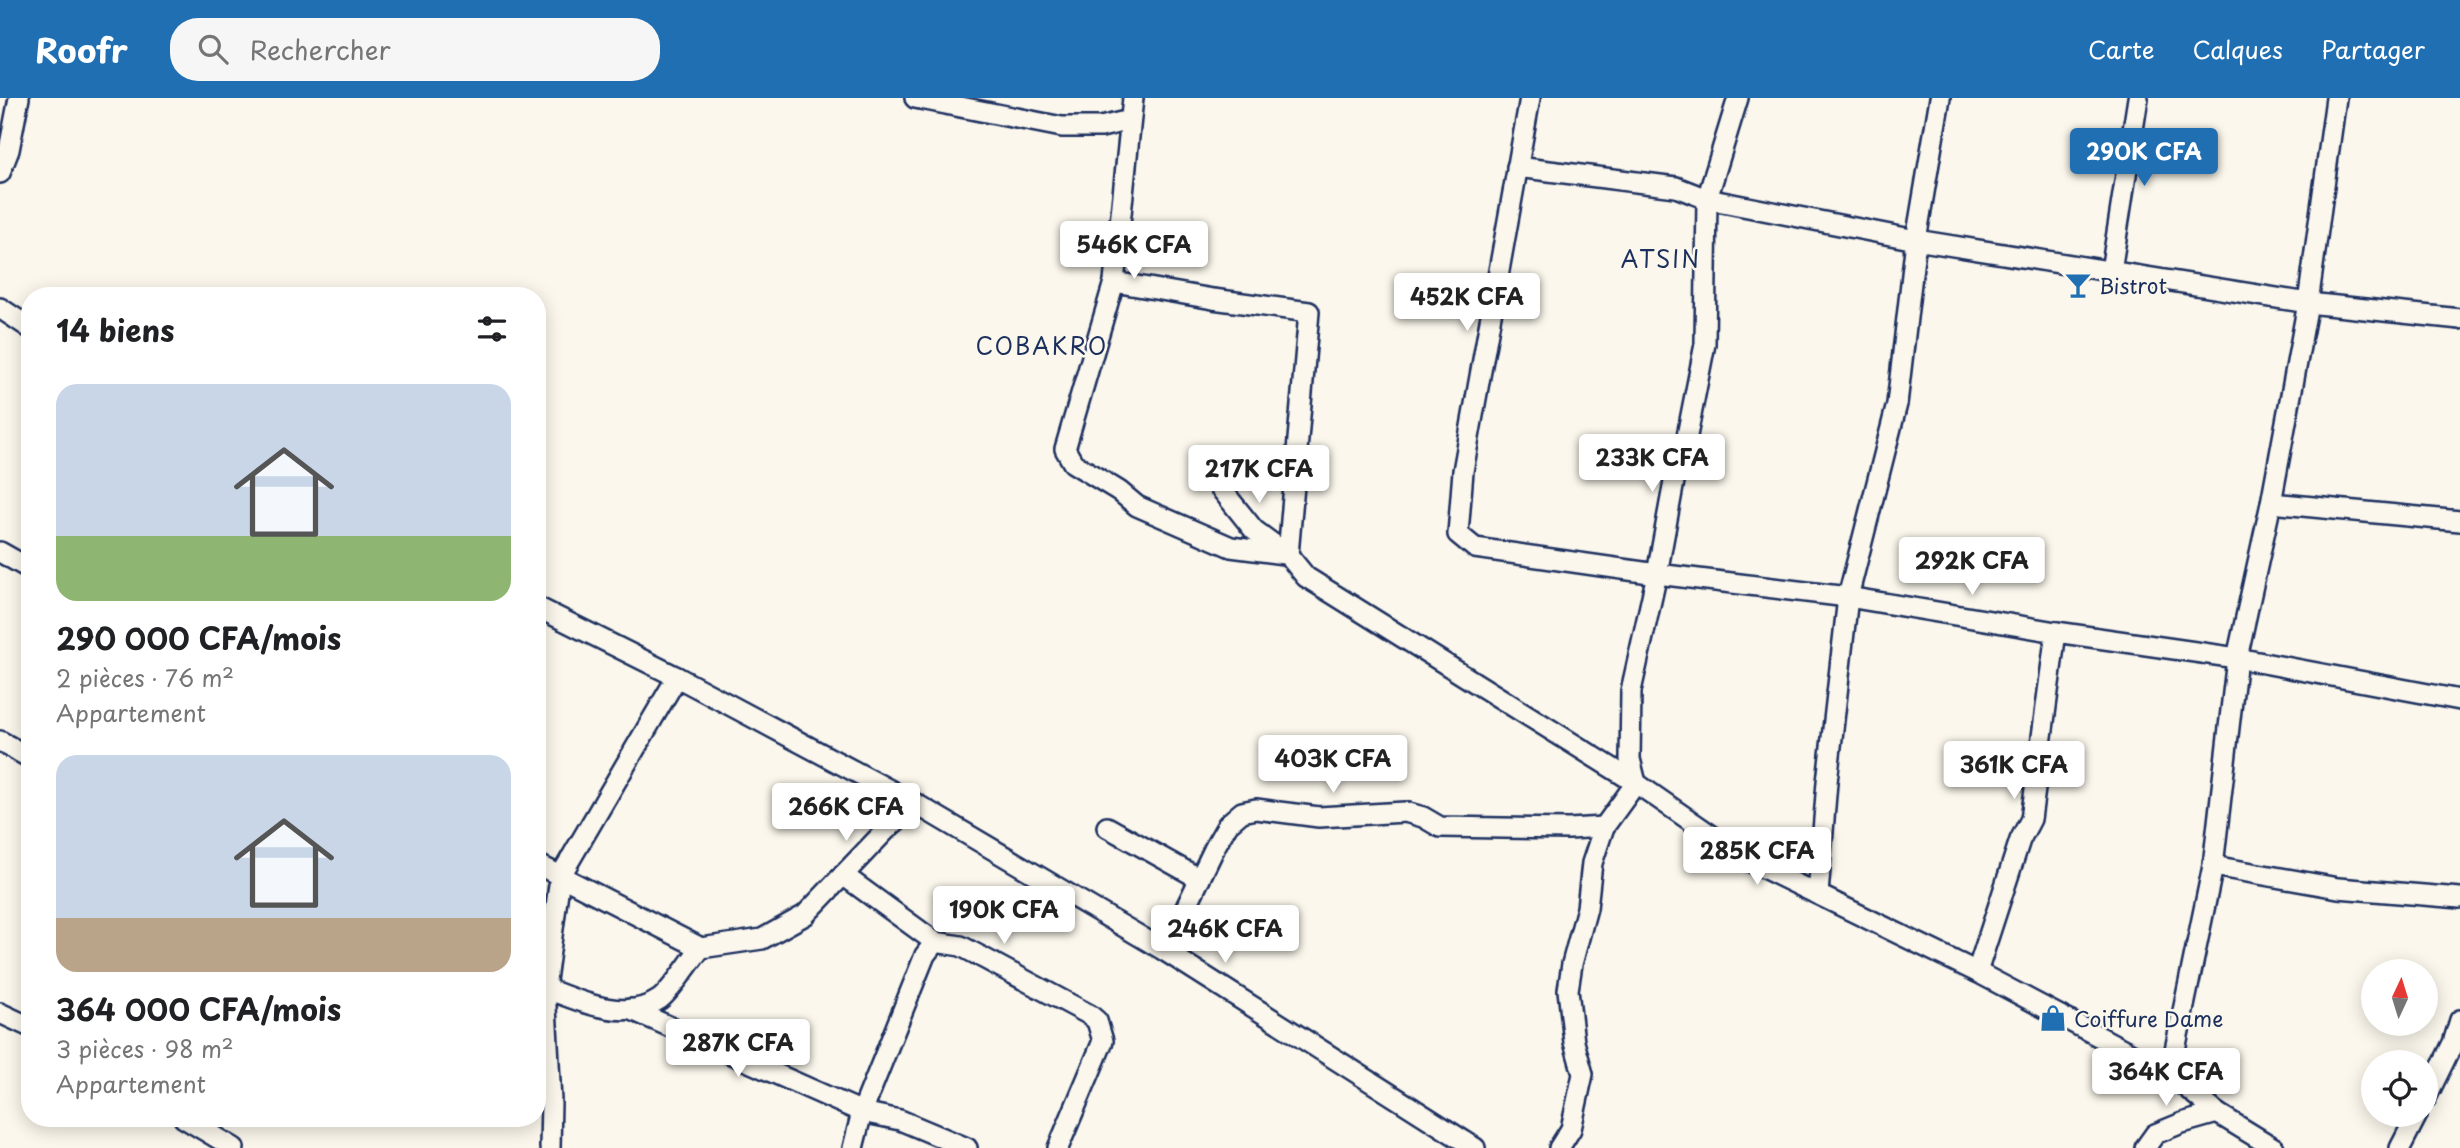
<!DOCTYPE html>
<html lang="fr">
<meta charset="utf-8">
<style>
body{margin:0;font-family:"Playpen Sans",sans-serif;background:#f6f6f6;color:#202124;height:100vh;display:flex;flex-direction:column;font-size:26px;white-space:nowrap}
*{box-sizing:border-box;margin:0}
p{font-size:23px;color:#757577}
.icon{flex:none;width:38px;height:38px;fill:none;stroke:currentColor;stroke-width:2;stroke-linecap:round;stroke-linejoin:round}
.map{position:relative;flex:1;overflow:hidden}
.details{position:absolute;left:21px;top:189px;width:525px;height:840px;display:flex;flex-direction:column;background:#fff;border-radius:28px;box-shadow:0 4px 18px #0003}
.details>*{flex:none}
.needle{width:46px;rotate:4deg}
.fabs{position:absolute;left:2361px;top:861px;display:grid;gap:14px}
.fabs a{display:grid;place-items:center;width:77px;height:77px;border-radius:50%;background:#fff;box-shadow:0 4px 18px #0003;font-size:35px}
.price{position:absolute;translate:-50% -60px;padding:0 16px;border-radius:7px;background:#fff;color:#222;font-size:23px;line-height:46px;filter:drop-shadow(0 2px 4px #0008)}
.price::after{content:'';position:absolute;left:50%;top:42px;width:21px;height:16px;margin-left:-10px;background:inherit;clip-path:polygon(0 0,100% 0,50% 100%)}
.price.active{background:#1f6fb2;color:#fff}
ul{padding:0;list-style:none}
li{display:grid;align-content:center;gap:14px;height:371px;padding:0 35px}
li span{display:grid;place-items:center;height:217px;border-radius:21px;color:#555}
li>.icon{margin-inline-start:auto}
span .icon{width:126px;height:126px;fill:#fffc;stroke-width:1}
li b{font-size:30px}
h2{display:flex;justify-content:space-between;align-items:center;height:84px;padding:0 35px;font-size:30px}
header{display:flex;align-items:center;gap:42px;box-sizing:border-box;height:98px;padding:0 35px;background:#1f6fb2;color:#fff}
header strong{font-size:33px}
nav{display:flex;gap:38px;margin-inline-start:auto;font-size:24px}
.search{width:490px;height:63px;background:#f6f6f6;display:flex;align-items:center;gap:18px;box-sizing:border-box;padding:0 24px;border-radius:28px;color:#757577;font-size:26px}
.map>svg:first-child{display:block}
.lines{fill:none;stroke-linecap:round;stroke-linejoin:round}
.minor-casing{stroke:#1b2f5e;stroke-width:24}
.minor{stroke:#fbf7ec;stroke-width:19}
.labels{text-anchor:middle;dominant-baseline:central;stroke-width:5;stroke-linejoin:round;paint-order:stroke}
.poi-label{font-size:21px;fill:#1b2f5e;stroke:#fbf7ec;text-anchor:start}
.neighbourhood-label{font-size:23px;letter-spacing:2px;fill:#1b2f5e;stroke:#fbf7ec}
</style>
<header>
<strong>Roofr</strong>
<div class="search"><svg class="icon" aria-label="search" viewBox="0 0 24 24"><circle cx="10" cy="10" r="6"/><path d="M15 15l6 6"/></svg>Rechercher</div>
<nav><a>Carte</a><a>Calques</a><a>Partager</a></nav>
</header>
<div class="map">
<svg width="2460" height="1050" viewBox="0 0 2460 1050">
<rect width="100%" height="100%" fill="#fbf7ec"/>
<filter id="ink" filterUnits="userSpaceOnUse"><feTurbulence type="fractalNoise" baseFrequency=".0143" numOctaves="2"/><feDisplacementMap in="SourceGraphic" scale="14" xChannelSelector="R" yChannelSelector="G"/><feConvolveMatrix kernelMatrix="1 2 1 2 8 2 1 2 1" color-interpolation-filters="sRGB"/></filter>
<g filter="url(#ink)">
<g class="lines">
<defs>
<g id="minor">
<polyline points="915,0 1062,29 1101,29 1130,22"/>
<polyline points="1133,0 1114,184 1065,351 1073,365 1119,393 1137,408 1231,449 1284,456"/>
<polyline points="1530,0 1463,373 1458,436 1475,450 1657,476 1848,499 2056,534 2237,560 2460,602"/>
<polyline points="1517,69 1676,89 1707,101 1916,142 2308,205 2460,221"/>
<polyline points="0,75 9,52 19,0"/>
<polyline points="2111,173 2138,0"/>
<polyline points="1114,184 1213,201 1309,214 1288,457"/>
<polyline points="0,210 30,230"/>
<polyline points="1210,377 1254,432 1288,457 1306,479 1636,685 1747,762 1977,874 2170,976 2217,1015 2274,1050"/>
<polyline points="2271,405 2460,423"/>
<polyline points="0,454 30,471"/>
<polyline points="537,509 677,579 916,706 1165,853 1475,1050"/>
<polyline points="0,643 30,660"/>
<polyline points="1107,729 1200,781"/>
<polyline points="537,766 701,850"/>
<polyline points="2213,768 2338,790 2460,800"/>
<polyline points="843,777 935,844"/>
<polyline points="1818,796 1827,684 1848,499 1897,306 1916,142 1940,0"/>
<polyline points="1165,853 1217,745 1228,726 1242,714 1256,711 1319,719 1405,714 1423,719 1440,729 1569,731 1604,729"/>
<polyline points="1977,874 2020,742 2031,721 2056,534"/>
<path d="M545 890C579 903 626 925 660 901 672 892 690 863 701 850L762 841 805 817 886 732 916 706"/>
<polyline points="630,911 862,1014 925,857 935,844 961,848 1090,917 1097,923 1103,943 1058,1050"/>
<polyline points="0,915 30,929"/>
<polyline points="2170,976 2213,768 2237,560 2271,405 2308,205 2336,0"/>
<polyline points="2426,1000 2453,945 2460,922"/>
<polyline points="184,1020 234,1050"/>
<polyline points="550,1050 551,1003 545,890 560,779 677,579"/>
<polyline points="853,1050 862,1014 900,1022 967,1050"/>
<polyline points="1559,1050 1571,1031 1583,976 1574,944 1568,892 1572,866 1587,810 1592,765 1604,729 1636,685 1630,661 1631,593 1657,476 1675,378 1685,348 1705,246 1707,101 1738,0"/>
<polyline points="2145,1050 2155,1036 2182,1025 2217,1015"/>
<polyline points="2400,1050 2417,1017"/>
</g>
</defs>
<!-- minor casing -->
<use href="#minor" class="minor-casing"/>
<!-- minor -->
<use href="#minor" class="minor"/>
</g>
</g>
<!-- icons -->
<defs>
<symbol id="bar-bare" viewBox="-9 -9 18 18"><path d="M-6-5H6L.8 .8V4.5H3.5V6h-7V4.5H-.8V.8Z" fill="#1f6fb2" stroke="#fbf7ec" stroke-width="2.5" paint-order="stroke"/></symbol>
<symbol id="shop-bare" viewBox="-9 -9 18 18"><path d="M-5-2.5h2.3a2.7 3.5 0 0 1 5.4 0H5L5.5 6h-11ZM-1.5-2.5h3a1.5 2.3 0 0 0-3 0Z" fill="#1f6fb2" stroke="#fbf7ec" stroke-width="2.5" paint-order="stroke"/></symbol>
</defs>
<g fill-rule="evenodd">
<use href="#bar-bare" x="2059" y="168" width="38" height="38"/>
<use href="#shop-bare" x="2034" y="901" width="38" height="38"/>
</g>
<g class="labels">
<!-- poi labels -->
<g class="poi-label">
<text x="2099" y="187">Bistrot</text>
<text x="2074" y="920">Coiffure Dame</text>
</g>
<!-- neighbourhood labels -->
<g class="neighbourhood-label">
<text x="1661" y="160">ATSIN</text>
<text x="1042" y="247">COBAKRO</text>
</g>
</g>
</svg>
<div class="fabs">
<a><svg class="needle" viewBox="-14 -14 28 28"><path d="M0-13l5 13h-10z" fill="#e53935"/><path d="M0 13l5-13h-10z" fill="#757577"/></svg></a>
<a><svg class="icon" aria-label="locate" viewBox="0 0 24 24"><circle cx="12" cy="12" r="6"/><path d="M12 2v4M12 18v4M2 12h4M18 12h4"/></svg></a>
</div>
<b class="price active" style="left:2144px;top:90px">290K CFA</b>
<b class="price" style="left:1134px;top:183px">546K CFA</b>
<b class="price" style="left:1467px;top:235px">452K CFA</b>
<b class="price" style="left:1652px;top:396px">233K CFA</b>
<b class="price" style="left:1259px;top:407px">217K CFA</b>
<b class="price" style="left:1972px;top:499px">292K CFA</b>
<b class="price" style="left:1333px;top:697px">403K CFA</b>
<b class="price" style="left:2014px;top:703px">361K CFA</b>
<b class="price" style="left:846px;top:745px">266K CFA</b>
<b class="price" style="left:1757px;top:789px">285K CFA</b>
<b class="price" style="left:1004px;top:848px">190K CFA</b>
<b class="price" style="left:1225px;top:867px">246K CFA</b>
<b class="price" style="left:738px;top:981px">287K CFA</b>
<b class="price" style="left:2166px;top:1010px">364K CFA</b>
<section class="details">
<h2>14 biens<svg class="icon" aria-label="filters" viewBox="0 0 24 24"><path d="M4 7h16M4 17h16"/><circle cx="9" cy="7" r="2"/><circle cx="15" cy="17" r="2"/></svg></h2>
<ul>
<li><span style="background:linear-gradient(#c9d6e8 70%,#8fb573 0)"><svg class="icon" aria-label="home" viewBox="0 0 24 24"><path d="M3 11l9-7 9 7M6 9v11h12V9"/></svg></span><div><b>290 000 CFA/mois</b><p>2 pièces · 76 m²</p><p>Appartement</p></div></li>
<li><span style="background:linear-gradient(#c9d6e8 75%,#b9a48a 0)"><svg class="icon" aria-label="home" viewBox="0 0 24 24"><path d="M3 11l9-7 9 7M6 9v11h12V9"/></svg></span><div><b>364 000 CFA/mois</b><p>3 pièces · 98 m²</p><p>Appartement</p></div></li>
</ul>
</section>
</div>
